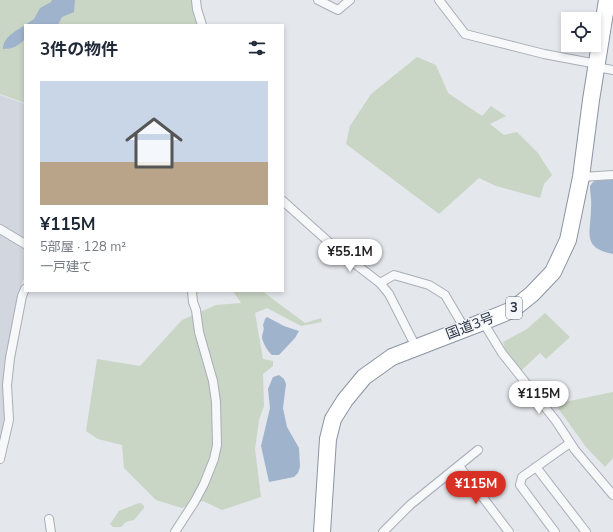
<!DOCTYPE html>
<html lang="ja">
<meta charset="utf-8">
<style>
body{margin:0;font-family:"Nunito Sans","Noto Sans JP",sans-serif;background:#f6f6f7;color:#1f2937;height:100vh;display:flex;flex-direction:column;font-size:15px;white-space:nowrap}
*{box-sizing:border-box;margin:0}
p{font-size:13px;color:#747a83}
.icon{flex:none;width:22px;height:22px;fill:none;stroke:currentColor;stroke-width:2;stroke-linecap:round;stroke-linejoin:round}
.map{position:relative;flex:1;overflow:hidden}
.details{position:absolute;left:24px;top:24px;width:260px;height:268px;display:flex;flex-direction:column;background:#fff;border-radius:0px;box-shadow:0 2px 6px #0003}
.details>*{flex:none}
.tools{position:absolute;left:561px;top:12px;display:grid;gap:8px}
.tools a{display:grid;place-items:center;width:40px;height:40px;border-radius:0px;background:#fff;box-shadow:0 2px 6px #0003;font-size:20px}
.price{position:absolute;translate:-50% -34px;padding:0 9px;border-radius:14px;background:#fff;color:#222;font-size:13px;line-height:26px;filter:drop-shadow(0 1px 2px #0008)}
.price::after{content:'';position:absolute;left:50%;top:24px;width:12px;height:9px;margin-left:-6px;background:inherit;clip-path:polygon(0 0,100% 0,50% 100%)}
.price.active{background:#d93025;color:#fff}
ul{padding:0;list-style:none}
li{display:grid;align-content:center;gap:8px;height:212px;padding:0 16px}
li+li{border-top:1px solid #e0e1e3}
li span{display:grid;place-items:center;height:124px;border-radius:0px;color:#555}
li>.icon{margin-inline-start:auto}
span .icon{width:72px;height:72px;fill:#fffc;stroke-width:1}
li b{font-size:17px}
h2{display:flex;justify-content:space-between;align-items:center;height:48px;padding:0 16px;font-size:17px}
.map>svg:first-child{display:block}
.built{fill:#d2d6de}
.green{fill:#c9d6c5}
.water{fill:#9fb4cc}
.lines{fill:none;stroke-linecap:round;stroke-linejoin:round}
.street-casing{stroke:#a9aeb7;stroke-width:10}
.highway-casing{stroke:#8b94a3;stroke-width:18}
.street{stroke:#f7f8fa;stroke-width:8}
.highway{stroke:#fff;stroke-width:16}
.labels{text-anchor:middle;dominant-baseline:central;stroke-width:3;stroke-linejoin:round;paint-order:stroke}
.shield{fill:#f4f6f9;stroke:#676e7b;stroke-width:1}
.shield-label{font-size:13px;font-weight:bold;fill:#2b3445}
.street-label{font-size:14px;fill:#2b3445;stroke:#f4f6f9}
</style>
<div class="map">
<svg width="613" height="532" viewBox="0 0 613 532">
<rect width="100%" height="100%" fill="#e4e7ec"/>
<!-- built -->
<polygon class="built" points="0,95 25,104 25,276 22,283 18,298 15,324 7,352 4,374 5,421 0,443"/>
<!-- green -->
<g class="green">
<polygon points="0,0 192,0 194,16 197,25 25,25 25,103 0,94"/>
<polygon points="417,57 436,65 448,93 482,116 491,106 506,116 490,124 504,135 517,132 538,153 552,175 544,184 540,198 496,186 479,178 439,214 346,144 350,126 371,94"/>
<polygon points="233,291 262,291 305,323 321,318 322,322 301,326 267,308 255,313 263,359 273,361 273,366 263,374 264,406 259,420 255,449 261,497 222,510 203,501 182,508 156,500 124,468 122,445 98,439 86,431 97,359 140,366 182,320 216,305 241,303"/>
<polygon points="545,313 570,337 546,359 540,353 521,371 506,353 503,342 527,329"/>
<polygon points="613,392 613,458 605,467 586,447 555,404"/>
<polygon points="141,503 144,506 144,508 134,520 126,522 121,527 113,527 110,524 119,511 136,504"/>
</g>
<!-- water -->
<g class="water">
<polygon points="52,0 75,0 74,12 62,17 58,25 25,25 34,19 40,8 51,2"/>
<path d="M25 25V39C18 46 13 49 3 49 3 37 16 31 25 25Z"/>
<path d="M613 179V254C581 248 591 232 591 208 592 201 590 193 590 186L594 181Z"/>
<path d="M267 317 284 326 299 331 295 338 279 355H272C268 352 263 343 262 338 262 333 265 330 263 325L265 319Z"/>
<polygon points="279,375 284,379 286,384 283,408 287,427 299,448 300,467 298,473 294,477 269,482 261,446 270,408 268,389 273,377"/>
</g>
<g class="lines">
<defs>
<g id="street">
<polyline points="196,0 197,9 202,25"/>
<polyline points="318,0 338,10 350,0"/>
<polyline points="439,0 465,34 544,54 597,64"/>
<polyline points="596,67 613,70"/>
<polyline points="581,177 613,175"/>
<polyline points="283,201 341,253 380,283 389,294 416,347"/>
<polyline points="0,229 25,244"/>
<polyline points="380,283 394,275 429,285 445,295 465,329"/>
<polyline points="483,322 502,353 556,421 575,450 613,495"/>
<polyline points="0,459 9,420 7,385 10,358 22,296 25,289"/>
<polyline points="459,466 509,532"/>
<polyline points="536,467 586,532"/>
<polyline points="49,519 51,532"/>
<polyline points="175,532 195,501 204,484 214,459 217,445 216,402 213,381 199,332 196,310 193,302 192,291"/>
<polyline points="383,532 410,505 478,450"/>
<polyline points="555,532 520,485 522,477 570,443"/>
</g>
<polyline id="highway" points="322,532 328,439 333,419 345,400 364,377 392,357 480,323 512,310 532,294 553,272 568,240 581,177 591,100 607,0"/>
</defs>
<!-- street casing -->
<use href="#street" class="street-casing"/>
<!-- highway casing -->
<use href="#highway" class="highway-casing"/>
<!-- street -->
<use href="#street" class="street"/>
<!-- highway -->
<use href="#highway" class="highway"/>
</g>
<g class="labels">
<!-- shield labels -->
<rect class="shield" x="506" y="297" width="16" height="22" rx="3"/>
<g class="shield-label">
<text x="514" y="308">3</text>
</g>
<!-- street labels -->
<g class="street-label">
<text transform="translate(470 326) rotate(-21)">国道3号</text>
</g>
</g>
</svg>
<div class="tools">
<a><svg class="icon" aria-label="locate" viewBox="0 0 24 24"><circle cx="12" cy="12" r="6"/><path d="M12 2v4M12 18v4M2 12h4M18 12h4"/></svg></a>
</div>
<b class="price" style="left:350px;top:273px">¥55.1M</b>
<b class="price" style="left:539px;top:415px">¥115M</b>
<b class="price active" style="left:476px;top:505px">¥115M</b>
<section class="details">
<h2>3件の物件<svg class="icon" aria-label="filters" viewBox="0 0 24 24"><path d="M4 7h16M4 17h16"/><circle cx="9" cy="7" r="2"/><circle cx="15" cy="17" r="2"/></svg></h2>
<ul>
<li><span style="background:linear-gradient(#c9d6e8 65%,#b9a48a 0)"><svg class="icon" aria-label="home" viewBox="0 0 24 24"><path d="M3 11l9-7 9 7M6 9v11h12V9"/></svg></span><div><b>¥115M</b><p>5部屋 · 128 m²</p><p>一戸建て</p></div></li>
</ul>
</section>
</div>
